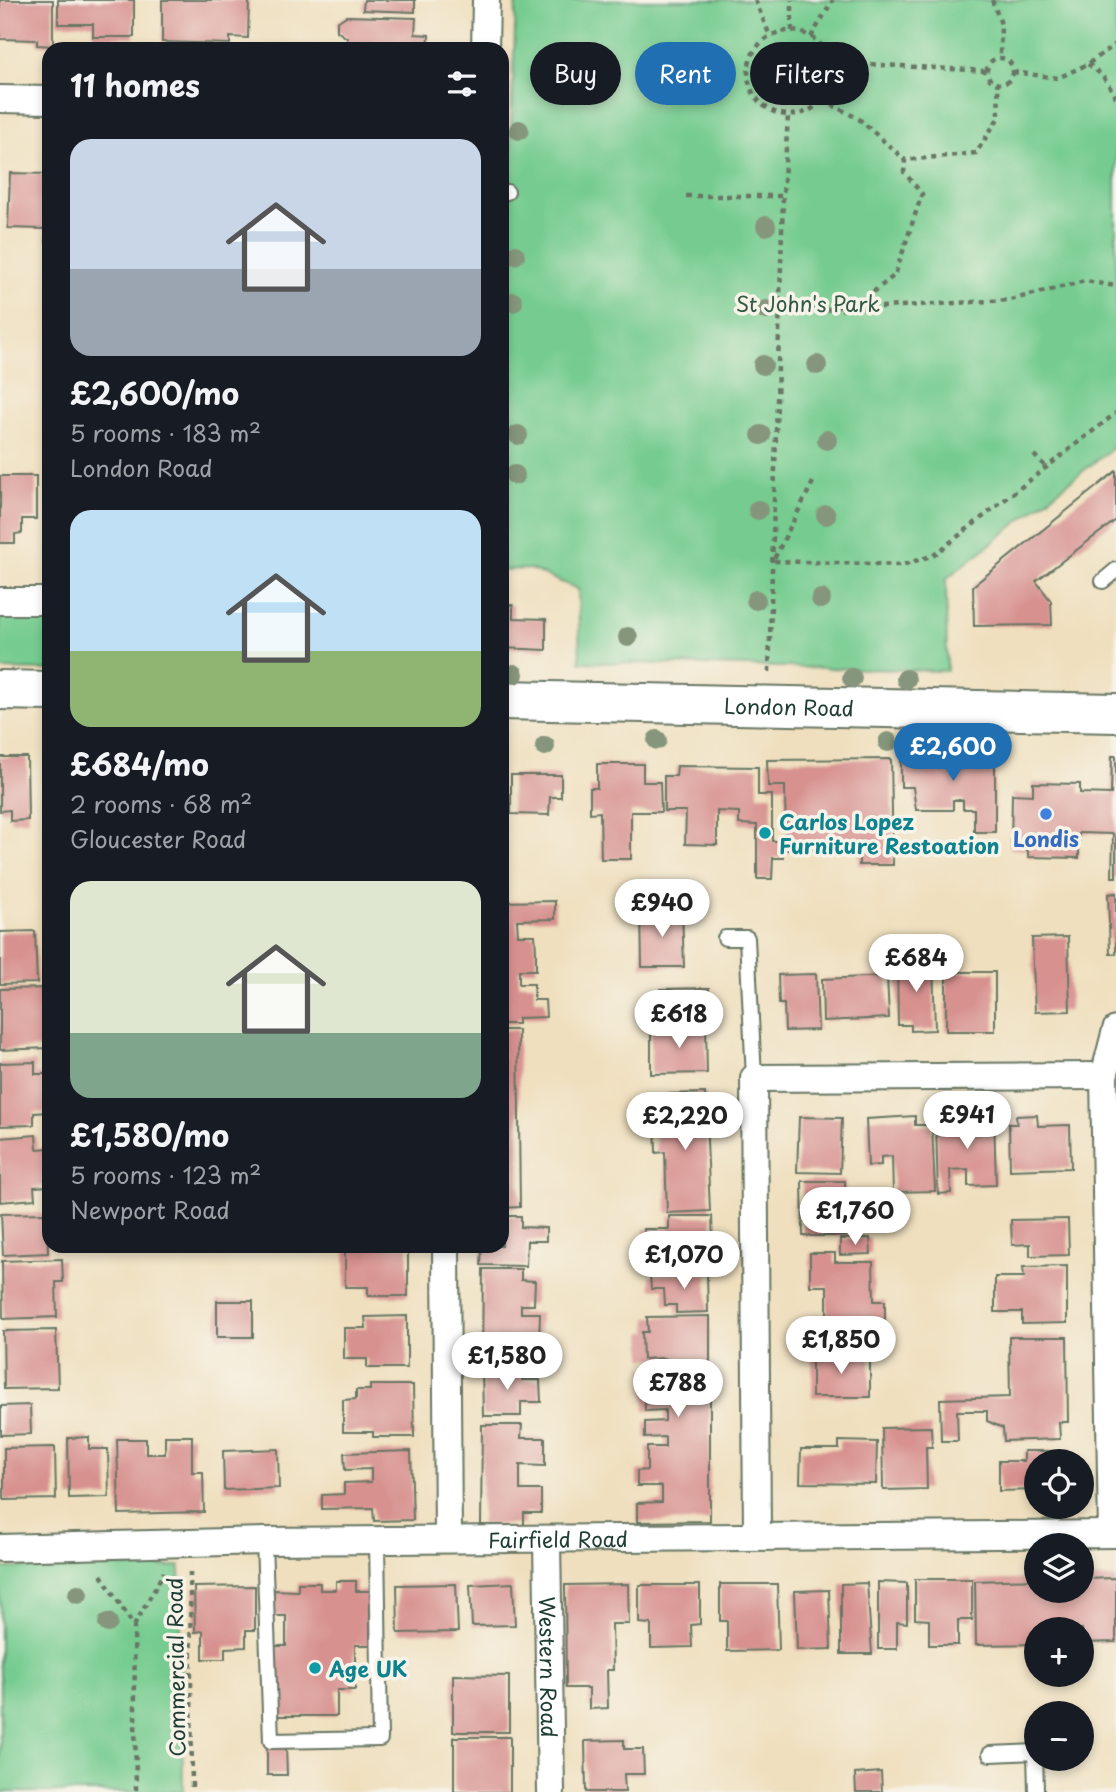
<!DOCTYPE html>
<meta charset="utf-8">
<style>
body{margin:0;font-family:"Playpen Sans",sans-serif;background:#20242c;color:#f1f3f6;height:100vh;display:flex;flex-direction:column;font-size:26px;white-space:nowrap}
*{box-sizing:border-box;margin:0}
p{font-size:23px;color:#9ea1a6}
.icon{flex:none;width:38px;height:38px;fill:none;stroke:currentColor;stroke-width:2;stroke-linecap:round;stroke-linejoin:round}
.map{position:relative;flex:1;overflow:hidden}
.sheet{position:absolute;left:42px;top:42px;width:467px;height:1211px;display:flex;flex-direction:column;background:#171b24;border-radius:21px;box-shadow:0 4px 10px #0003}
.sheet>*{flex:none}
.hud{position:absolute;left:530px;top:42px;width:480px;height:63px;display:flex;gap:14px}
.controls{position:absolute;left:1024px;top:1449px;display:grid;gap:14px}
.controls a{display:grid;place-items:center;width:70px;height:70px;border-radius:50%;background:#171b24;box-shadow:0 4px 10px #0003;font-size:35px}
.price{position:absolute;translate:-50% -60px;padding:0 16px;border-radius:24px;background:#fff;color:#222;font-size:23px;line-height:46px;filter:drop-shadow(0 2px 4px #0008)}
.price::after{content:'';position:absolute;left:50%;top:42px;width:21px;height:16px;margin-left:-10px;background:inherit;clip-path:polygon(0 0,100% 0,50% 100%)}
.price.on{background:#1f6fb2;color:#fff}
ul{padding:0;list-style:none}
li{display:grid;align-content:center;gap:14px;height:371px;padding:0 28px}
li span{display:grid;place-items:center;height:217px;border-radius:21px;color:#555}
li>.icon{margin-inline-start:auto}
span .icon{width:126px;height:126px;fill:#fffc;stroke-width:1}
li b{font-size:30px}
h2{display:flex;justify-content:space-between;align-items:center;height:84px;padding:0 28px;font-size:30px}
.pill{padding:0 24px;border-radius:32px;background:#171b24;box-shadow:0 4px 10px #0003;font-size:24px;line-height:63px}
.pill.on{background:#1f6fb2;color:#fff}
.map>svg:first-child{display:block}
.green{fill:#76cc90;stroke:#4a8462;stroke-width:2}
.building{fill:#d7918f}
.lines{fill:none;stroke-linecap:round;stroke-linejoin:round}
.service-casing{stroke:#687664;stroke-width:18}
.minor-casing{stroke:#687664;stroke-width:30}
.secondary-casing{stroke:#687664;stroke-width:42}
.path{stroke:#687664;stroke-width:4.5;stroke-dasharray:5 5;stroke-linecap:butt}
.service{stroke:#fff;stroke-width:14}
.minor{stroke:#fff;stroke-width:26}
.secondary{stroke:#fff;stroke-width:38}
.tree{fill:#86967c}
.shop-dot{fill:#3f7fe0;stroke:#f7f3e8;stroke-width:2.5}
.culture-dot{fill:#0f9aa8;stroke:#f7f3e8;stroke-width:2.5}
.labels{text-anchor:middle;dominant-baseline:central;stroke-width:7;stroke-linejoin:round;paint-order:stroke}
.park-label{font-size:21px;fill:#305a46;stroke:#f7f3e8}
.street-label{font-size:21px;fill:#1f3d34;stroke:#f7f3e8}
.culture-label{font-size:21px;font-weight:bold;fill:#0d838f;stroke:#f7f3e8;text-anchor:start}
.shop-label{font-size:21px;font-weight:bold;fill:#366cbe;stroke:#f7f3e8}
</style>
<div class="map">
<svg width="1116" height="1792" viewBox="0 0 1116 1792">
<rect width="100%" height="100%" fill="#f7f3e8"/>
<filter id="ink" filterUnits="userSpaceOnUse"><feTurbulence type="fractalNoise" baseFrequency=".0143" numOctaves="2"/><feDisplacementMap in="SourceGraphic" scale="14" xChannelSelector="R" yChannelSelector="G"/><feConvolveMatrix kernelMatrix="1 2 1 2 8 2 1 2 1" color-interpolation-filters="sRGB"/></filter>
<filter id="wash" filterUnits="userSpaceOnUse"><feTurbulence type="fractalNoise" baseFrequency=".00686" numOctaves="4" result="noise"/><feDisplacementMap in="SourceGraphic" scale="28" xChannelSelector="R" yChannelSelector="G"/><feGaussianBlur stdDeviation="1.57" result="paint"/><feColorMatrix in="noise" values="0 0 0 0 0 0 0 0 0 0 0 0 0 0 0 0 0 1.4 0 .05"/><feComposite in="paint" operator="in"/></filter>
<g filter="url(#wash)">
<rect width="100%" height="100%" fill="#efdfbe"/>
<!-- green -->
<g class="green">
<polygon points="516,0 1116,0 1116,445 946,579 947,671 580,662 578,589 530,569 502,570 502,392"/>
<polygon points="0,617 49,617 49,670 0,669"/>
<polygon points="180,1566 183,1792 0,1792 0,1568"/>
</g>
<g id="blocks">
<!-- building -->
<g class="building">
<polygon points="0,0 53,0 53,46 37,45 37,40 0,39"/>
<polygon points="58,0 134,0 134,37 93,37 93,24 58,24"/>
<polygon points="162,0 249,0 248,38 230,37 230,44 162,42"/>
<polygon points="364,0 415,0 415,12 363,10"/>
<polygon points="346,16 416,18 415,34 429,35 428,49 347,49 347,38 337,31 337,22"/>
<polygon points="10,173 49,174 49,241 46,241 46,229 8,228"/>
<polygon points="1116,471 1116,520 1036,581 1051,601 1052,625 974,626 973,586"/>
<polygon points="0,476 36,476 36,519 22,519 22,533 15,534 15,543 0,543"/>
<polygon points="502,605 513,605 513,618 546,619 546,650 502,648"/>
<polygon points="901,751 995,752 995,832 974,832 974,809 963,809 963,800 953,800 953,810 916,810 913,787 901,787"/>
<polygon points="1112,756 1116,756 1116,877 1112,877 1113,834 1079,833 1079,858 1028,857 1028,850 1011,849 1012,794 1033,795 1033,783 1080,784 1080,793 1111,794"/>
<polygon points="0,757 27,757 28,820 10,821 10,810 0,811"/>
<polygon points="891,759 893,865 859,865 859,849 786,850 785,786 768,786 767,760"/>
<polygon points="597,764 643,764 643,782 660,782 661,812 631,812 631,859 601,859 600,812 590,813 590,788 597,788"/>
<polygon points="677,766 758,767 758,795 772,795 772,841 782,841 783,858 773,858 772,879 757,879 757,825 739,824 739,812 717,811 717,845 685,844 686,811 664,811 664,776 676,776"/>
<polygon points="511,775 561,775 561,797 550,797 549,815 511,814"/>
<polygon points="1116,893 1116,954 1110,954 1108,894"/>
<polygon points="555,901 555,919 517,920 518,935 535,935 536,952 536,970 519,970 519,984 534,984 534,1000 545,1000 546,1017 518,1018 518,1024 502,1024 502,902"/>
<polygon points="682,910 684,967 642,967 641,911"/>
<polygon points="35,931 37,983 0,984 0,932"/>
<polygon points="1068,937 1070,1011 1035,1012 1032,938"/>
<polygon points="933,959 935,1030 911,1031 911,1025 898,1025 897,960"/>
<rect x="946" y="972" width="49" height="59"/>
<polygon points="816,974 818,1030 785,1031 784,1004 779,1004 778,975"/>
<polygon points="887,976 889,1018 823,1021 822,979"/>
<polygon points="49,988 49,1048 0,1050 0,989"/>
<polygon points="709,988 709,1012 660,1013 660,989"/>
<polygon points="706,1026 707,1073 651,1074 651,1027"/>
<polygon points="502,1030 518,1030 520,1207 502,1208"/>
<polygon points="35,1062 35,1074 49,1074 49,1112 34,1113 34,1125 0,1126 0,1063"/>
<polygon points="705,1093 710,1211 667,1213 665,1152 656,1153 655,1117 666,1117 665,1094"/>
<polygon points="994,1115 996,1185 968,1186 968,1169 950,1170 951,1193 938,1194 936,1127 949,1127 949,1116"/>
<polygon points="1037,1115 1038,1126 1070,1125 1071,1168 1010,1170 1009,1124 1017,1124 1016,1116"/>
<polygon points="915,1116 915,1125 932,1125 935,1191 893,1192 892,1156 881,1157 881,1165 868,1166 866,1119"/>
<polygon points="799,1117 842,1118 840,1173 797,1172"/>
<polygon points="36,1135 37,1149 49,1148 49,1186 34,1187 35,1199 0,1202 0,1138"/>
<polygon points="802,1181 845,1181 846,1236 803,1236"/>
<polygon points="47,1213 48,1253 3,1255 1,1214"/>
<polygon points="502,1216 521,1216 521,1227 546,1228 546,1241 527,1241 526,1266 481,1265 482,1246 502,1246"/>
<polygon points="669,1216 712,1216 713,1248 645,1249 644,1229 669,1229"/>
<polygon points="1068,1219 1069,1255 1030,1256 1030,1244 1012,1245 1011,1220"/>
<polygon points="870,1238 871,1254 840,1255 840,1239"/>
<polygon points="345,1246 408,1246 408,1296 368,1296 368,1287 345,1287"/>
<polygon points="810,1253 835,1253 835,1262 873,1262 874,1301 885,1301 885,1333 858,1334 858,1348 810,1349 810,1316 827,1316 827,1286 810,1286"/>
<polygon points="62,1259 63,1282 56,1282 57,1317 3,1319 2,1261"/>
<polygon points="662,1259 689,1259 690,1272 662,1273"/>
<polygon points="1067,1266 1067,1323 1022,1324 1022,1312 995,1312 995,1277 1024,1277 1023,1267"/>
<polygon points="483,1269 521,1269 521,1280 535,1281 534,1305 521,1305 521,1313 540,1313 539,1348 519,1348 519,1358 482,1358"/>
<polygon points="707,1274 708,1312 676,1313 676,1305 665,1305 664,1289 651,1289 650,1275"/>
<rect x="217" y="1301" width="36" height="36"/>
<polygon points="407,1316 407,1368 367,1368 367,1359 344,1359 344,1328 366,1328 365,1317"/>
<polygon points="710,1316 710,1521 637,1522 637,1503 662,1502 662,1486 637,1486 637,1471 647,1470 647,1447 665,1447 665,1437 645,1438 645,1422 665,1421 665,1410 645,1411 643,1369 664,1369 664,1358 643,1359 642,1332 648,1332 647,1317"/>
<polygon points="56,1330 58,1388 4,1389 3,1331"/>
<polygon points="1009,1337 1067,1337 1068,1422 1059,1422 1060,1439 1004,1441 1003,1428 987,1421 987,1411 957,1411 958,1441 941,1441 940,1399 1010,1397"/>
<rect x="812" y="1354" width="58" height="43"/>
<polygon points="522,1368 522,1380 540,1380 541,1402 521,1402 521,1416 483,1416 482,1369"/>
<polygon points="370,1385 413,1385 414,1437 373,1437 373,1432 343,1432 343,1400 356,1399 356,1390 370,1390"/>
<polygon points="30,1405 31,1434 1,1435 1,1406"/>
<polygon points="482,1425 522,1425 521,1438 545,1438 545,1466 520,1465 520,1490 541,1490 541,1513 524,1513 524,1525 481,1525"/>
<polygon points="931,1427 932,1447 926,1447 927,1489 883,1490 882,1428"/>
<polygon points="165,1436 192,1436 192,1472 203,1472 204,1512 119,1514 117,1439 146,1439 146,1454 165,1454"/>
<polygon points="89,1437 89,1449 108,1449 109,1497 69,1498 68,1438"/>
<polygon points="839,1441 877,1442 876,1484 800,1483 801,1449 839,1449"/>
<polygon points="55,1447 56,1499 4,1500 4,1448"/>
<polygon points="278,1449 279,1488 224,1490 223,1451"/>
<polygon points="411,1451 413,1520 374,1521 373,1508 322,1509 322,1495 344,1494 344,1483 371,1482 371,1469 345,1470 344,1453"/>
<polygon points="1024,1451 1067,1451 1067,1461 1036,1461 1036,1490 999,1491 999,1461 1024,1461"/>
<polygon points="1116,1578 1116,1642 1082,1643 1082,1629 1036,1629 1036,1644 976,1645 975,1581 1036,1579 1036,1591 1082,1591 1082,1579"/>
<polygon points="915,1579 972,1579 972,1620 958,1620 958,1645 929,1645 929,1620 915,1619"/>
<polygon points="336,1581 356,1581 356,1591 370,1591 370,1645 355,1645 355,1690 337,1690 337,1716 275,1716 275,1646 286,1646 286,1616 274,1616 274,1590 298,1591 298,1583 320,1583 320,1590 336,1590"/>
<polygon points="878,1582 907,1583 907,1623 897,1622 897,1649 878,1649"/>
<polygon points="513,1583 515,1625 472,1626 470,1585"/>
<polygon points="867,1583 872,1654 841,1654 841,1584"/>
<polygon points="456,1584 458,1632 398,1633 397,1585"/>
<polygon points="628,1584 629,1624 612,1624 613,1670 607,1670 608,1708 589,1709 589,1688 566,1688 565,1585"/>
<polygon points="720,1584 777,1584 779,1650 727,1651 727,1621 720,1621"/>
<polygon points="639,1585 700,1585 700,1624 691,1625 692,1647 651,1648 651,1624 639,1623"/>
<polygon points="255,1586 255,1630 246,1630 246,1647 225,1648 225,1659 203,1659 203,1631 195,1632 194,1587"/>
<polygon points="829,1590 831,1649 797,1650 795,1591"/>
<polygon points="453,1675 509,1676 509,1732 453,1732"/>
<rect x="454" y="1737" width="56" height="55"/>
<polygon points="624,1740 624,1749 643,1749 644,1774 624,1774 625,1792 586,1792 585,1741"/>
<polygon points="267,1746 286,1746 287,1775 267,1775"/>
<polygon points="881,1772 882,1792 856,1792 855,1774"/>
</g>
</g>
</g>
<g filter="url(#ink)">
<use href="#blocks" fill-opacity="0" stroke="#687664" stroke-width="2"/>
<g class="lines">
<defs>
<g id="service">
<polyline points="502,192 507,192"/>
<polyline points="1103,581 1116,570"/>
<polyline points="725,938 747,938 754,1078"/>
<polyline points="264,1541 271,1741 380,1739 377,1541"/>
<polyline points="990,1754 1035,1752 1036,1792"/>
</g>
<g id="minor">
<polyline points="485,49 486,0"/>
<polyline points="0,99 49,100"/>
<polyline points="0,601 49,601"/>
<polyline points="446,1246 448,1539"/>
<polyline points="1112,1534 1104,1076 1116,1030"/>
<polyline points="757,1535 754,1078 1104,1076"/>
<path id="s1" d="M547 1541 551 1792"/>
<path id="s2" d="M0 1548 264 1541 1116 1534"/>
</g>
<g id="secondary">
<polyline points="0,690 49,691"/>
<path id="s3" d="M502 700 1116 713"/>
</g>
</defs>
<!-- service casing -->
<use href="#service" class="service-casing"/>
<!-- minor casing -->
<use href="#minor" class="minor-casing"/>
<!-- secondary casing -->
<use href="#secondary" class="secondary-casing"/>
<!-- path -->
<g class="path">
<polyline points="755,0 770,36"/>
<polyline points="992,0 1001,24 1000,57"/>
<circle cx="790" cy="73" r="42"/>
<polyline points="792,31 792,0"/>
<polyline points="811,37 833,0"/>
<circle cx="1000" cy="71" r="13"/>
<polyline points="831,62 986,71"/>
<polyline points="1088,64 1102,75 1116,97"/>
<polyline points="1013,72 1058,78 1088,64 1116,44"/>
<polyline points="823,100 859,119 905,160"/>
<polyline points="686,196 783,196"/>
<polyline points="781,309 827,310 1010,300 1085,281 1116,286"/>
<polyline points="827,310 864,299 895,275 922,194 904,172 905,160 976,153 999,117 998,84"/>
<polyline points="1034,455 1047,468"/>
<polyline points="813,482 773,561 902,565 934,555 1116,413"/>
<polyline points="769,672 783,196 788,116"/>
<polyline points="190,1572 192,1792"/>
<polyline points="101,1575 134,1626 136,1792"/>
<polyline points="134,1626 164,1572"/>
</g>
<!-- service -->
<use href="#service" class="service"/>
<!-- minor -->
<use href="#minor" class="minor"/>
<!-- secondary -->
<use href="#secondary" class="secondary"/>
</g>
<!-- trees -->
<g class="tree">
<circle cx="519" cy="130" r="10"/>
<circle cx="766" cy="226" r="10"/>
<circle cx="515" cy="255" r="10"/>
<circle cx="513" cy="302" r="10"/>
<circle cx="766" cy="310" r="10"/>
<circle cx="763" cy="365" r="10"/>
<circle cx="817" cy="365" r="10"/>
<circle cx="518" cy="435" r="10"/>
<circle cx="761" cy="435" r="10"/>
<circle cx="827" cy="440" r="10"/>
<circle cx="515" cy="475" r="10"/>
<circle cx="758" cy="510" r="10"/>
<circle cx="826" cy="515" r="10"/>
<circle cx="821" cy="599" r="10"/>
<circle cx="756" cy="600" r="10"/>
<circle cx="628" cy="637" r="10"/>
<circle cx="514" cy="674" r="10"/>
<circle cx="852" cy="678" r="10"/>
<circle cx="906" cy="679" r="10"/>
<circle cx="657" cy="740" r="10"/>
<circle cx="888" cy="742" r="10"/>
<circle cx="998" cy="743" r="10"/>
<circle cx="545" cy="746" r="10"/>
<circle cx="78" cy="1594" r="10"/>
<circle cx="108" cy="1623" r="10"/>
</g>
</g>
<!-- markers -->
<circle class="shop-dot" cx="1046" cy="814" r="7"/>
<g class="culture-dot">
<circle cx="765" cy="833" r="7"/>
<circle cx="315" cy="1668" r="7"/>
</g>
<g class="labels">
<!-- park labels -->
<g class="park-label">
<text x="808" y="303">St John's Park</text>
</g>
<!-- street labels -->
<g class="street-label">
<text stroke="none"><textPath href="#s3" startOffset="287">London Road</textPath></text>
<text stroke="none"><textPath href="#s2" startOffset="558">Fairfield Road</textPath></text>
<text stroke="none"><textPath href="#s1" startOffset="126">Western Road</textPath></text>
<text transform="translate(175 1667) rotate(-91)">Commercial Road</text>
</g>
<!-- culture labels -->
<g class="culture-label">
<text x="779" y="821">Carlos Lopez<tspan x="779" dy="24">Furniture Restoation</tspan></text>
<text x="329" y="1668">Age UK</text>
</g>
<!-- shop labels -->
<g class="shop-label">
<text x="1046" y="838">Londis</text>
</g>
</g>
</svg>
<div class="controls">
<a><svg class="icon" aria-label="locate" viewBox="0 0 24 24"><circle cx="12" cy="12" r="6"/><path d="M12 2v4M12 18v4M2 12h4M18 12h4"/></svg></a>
<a><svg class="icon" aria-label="layers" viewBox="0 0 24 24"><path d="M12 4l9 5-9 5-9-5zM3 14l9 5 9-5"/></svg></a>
<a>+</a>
<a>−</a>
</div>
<b class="price on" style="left:953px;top:783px">£2,600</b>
<b class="price" style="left:662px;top:939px">£940</b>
<b class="price" style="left:916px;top:994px">£684</b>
<b class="price" style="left:679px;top:1050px">£618</b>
<b class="price" style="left:967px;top:1151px">£941</b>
<b class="price" style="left:685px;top:1152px">£2,220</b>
<b class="price" style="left:855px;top:1247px">£1,760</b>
<b class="price" style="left:684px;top:1291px">£1,070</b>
<b class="price" style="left:841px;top:1376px">£1,850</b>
<b class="price" style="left:507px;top:1392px">£1,580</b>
<b class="price" style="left:678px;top:1419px">£788</b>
<div class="hud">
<a class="pill">Buy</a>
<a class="pill on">Rent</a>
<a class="pill">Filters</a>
</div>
<section class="sheet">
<h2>11 homes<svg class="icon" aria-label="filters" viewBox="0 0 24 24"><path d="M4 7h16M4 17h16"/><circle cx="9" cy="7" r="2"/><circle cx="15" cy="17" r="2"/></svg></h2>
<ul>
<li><span style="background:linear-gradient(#c9d6e8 60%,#9aa5b1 0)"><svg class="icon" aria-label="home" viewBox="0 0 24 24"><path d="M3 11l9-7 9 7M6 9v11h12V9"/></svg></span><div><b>£2,600/mo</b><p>5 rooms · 183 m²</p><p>London Road</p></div></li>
<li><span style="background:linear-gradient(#bfe0f5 65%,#8fb573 0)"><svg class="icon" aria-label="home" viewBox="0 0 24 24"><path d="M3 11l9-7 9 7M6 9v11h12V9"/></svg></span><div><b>£684/mo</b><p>2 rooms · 68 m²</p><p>Gloucester Road</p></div></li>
<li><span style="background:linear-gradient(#dfe7d0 70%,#7fa58c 0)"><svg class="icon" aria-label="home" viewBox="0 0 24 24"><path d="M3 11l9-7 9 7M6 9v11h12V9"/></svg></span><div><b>£1,580/mo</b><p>5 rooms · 123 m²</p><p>Newport Road</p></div></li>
</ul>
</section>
</div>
